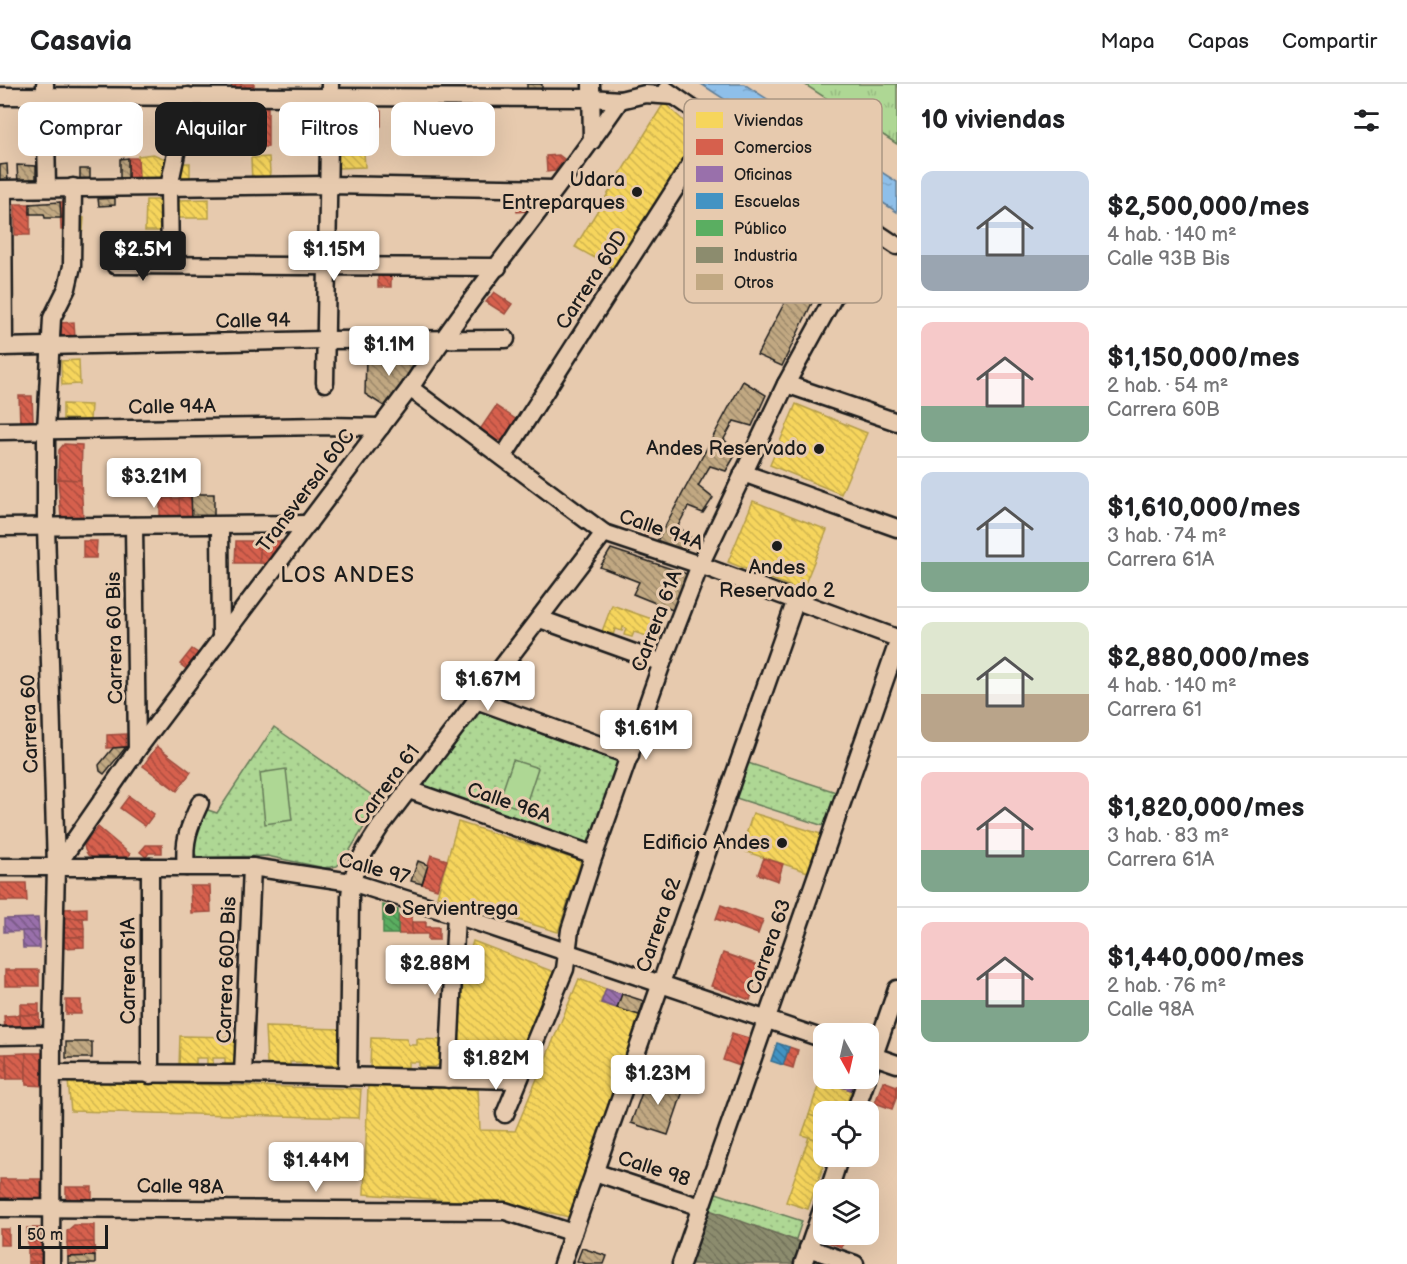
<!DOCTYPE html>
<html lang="es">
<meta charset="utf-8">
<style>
body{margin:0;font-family:"Balsamiq Sans",sans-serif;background:#f2f2f2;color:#202124;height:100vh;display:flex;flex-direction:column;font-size:22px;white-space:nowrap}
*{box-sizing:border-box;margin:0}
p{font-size:20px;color:#757577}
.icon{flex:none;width:33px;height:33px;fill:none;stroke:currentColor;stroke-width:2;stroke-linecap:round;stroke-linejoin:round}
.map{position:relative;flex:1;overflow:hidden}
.details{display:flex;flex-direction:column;background:#fff;width:510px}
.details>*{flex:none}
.top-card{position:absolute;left:18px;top:18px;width:570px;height:54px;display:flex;gap:12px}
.needle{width:39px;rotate:172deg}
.controls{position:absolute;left:813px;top:939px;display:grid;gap:12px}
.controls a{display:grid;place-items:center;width:66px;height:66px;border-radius:12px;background:#fff;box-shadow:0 6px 24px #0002;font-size:30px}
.scale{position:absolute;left:18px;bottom:15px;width:90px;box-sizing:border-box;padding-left:6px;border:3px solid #1c1c1c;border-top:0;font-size:16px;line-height:21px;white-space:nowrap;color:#1c1c1c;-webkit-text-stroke:4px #e7caae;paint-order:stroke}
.price{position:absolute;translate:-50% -51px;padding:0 14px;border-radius:6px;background:#fff;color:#222;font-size:20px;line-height:39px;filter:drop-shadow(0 2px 3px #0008)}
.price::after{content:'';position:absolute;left:50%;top:36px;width:18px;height:14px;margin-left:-9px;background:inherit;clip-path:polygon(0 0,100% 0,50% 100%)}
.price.active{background:#1c1c1c;color:#fff}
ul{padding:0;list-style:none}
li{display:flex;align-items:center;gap:18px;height:150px;padding:0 24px}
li+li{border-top:2px solid #e0e0e0}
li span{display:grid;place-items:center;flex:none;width:168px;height:120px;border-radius:12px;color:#555}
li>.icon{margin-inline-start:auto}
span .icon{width:72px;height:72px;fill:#fffc;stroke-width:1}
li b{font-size:26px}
h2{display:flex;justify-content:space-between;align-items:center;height:72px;padding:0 24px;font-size:26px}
.tag{padding:0 21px;border-radius:12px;background:#fff;box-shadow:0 6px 24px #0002;font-size:21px;line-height:54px}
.tag.active{background:#1c1c1c;color:#fff}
header{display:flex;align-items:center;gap:36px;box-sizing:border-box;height:84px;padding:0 30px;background:#fff;border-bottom:2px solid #e0e0e0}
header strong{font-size:28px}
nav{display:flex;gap:33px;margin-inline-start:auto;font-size:21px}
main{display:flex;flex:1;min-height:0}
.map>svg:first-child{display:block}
.grass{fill:url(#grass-tufts);stroke:#657a58;stroke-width:1.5}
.park{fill:url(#park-dots);stroke:#657a58;stroke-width:1.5}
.pitch{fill:#aed794;stroke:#657a58;stroke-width:1.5}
.water{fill:url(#water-ripples);stroke:#607e97;stroke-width:1.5}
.homes{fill:url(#homes-back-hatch);stroke:#b59e49;stroke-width:1.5}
.shops{fill:url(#shops-back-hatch);stroke:#9e4c3e;stroke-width:1.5}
.offices{fill:url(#offices-back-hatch);stroke:#745780;stroke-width:1.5}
.schools{fill:url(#schools-back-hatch);stroke:#376f91;stroke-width:1.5}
.public{fill:url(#public-back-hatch);stroke:#47824c;stroke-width:1.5}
.industry{fill:url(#industry-back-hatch);stroke:#6a6a55;stroke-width:1.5}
.building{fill:url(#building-back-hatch);stroke:#1c1c1c;stroke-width:1.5}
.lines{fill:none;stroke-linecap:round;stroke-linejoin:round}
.minor-casing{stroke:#1c1c1c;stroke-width:21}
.minor{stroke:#e7caae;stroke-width:16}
.poi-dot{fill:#1c1c1c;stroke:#e7caae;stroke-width:2}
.labels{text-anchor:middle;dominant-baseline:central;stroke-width:6;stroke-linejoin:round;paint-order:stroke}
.poi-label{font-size:20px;fill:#1c1c1c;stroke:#e7caae;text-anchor:end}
.street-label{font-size:20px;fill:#1c1c1c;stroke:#e7caae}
.quarter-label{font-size:22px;letter-spacing:1.5px;fill:#1c1c1c;stroke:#e7caae}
.key{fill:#e7caae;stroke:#aa9682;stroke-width:1.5}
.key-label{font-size:16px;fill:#1c1c1c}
</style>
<header>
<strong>Casavia</strong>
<nav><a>Mapa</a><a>Capas</a><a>Compartir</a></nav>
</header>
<main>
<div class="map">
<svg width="897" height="1180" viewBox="0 0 897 1180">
<defs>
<pattern id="grass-tufts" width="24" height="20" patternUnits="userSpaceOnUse" patternTransform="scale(1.5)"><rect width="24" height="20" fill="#aed794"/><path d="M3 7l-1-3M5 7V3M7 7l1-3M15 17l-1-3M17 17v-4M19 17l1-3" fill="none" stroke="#95b87f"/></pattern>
<pattern id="park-dots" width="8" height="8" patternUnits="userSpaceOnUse" patternTransform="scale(1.5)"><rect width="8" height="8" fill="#aed794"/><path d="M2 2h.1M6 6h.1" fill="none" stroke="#95b87f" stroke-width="1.8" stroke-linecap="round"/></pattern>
<pattern id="water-ripples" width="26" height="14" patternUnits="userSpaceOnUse" patternTransform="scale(1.5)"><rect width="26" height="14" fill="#8ebfe9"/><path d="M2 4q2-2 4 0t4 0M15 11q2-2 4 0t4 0" fill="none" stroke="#7aa4c7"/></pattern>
<pattern id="homes-back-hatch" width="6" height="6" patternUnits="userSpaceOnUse" patternTransform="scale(1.5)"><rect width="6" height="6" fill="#f6d55c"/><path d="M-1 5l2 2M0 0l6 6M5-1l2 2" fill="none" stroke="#d2b64f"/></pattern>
<pattern id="shops-back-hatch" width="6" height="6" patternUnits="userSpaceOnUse" patternTransform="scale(1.5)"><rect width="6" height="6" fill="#d6604d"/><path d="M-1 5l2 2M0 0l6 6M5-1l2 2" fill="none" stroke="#ad4e3f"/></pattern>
<pattern id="offices-back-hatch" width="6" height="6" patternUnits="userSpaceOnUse" patternTransform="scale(1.5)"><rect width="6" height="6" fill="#9970ab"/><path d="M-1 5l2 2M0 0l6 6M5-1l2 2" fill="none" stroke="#7c5b8a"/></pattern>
<pattern id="schools-back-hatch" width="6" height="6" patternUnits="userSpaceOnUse" patternTransform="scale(1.5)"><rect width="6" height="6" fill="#4393c3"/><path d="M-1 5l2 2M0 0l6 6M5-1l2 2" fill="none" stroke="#37779e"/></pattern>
<pattern id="public-back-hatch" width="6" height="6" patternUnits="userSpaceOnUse" patternTransform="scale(1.5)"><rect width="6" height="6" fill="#5aae61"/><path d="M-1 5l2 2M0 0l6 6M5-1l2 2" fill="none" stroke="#4a8d4f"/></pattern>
<pattern id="industry-back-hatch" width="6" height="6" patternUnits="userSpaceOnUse" patternTransform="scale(1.5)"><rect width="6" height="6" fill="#8c8c6e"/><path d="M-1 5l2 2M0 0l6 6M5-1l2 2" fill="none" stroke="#72725a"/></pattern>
<pattern id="building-back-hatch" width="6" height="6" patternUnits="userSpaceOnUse" patternTransform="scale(1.5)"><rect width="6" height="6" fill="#c1a882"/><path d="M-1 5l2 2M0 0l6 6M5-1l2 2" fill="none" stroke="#9c886a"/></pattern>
</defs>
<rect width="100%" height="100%" fill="#e7caae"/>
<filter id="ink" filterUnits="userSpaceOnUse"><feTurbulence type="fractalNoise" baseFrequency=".0167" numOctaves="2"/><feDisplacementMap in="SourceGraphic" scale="12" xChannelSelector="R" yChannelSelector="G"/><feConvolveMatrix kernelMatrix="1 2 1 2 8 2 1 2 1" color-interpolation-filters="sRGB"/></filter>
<g filter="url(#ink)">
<!-- grass -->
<polygon class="grass" points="804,0 897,0 897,60"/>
<!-- park -->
<g class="park">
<polygon points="473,624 623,676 590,761 420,703"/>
<polygon points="274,643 380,717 345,774 337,782 325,784 267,772 198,774 190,764 202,724 217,729"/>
<polygon points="745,678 839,709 827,743 733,713"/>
<polygon points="713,1108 802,1137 790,1173 701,1144"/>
</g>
<!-- pitch -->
<g class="pitch">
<polygon points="513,676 538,684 524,726 499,717"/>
<polygon points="286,685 292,736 265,740 260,689"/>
</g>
<!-- water -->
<polygon class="water" points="701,0 744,0 897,98 897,128"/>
<!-- homes -->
<g class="homes">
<polygon points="664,19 702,54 613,184 575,163"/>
<polygon points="364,69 365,83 338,84 338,70"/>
<polygon points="153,70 173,78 166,99 139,98 138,72"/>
<polygon points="269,73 270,88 268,100 252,100 251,74"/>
<polygon points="177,79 190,79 190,96 176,96"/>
<polygon points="209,115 209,134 176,134 176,120 180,116"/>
<polygon points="146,116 165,116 165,147 145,147"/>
<polygon points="78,133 84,134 83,147 76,146"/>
<polygon points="79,276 80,300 62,301 61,277"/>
<polygon points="63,320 91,321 90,336 63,335"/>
<polygon points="796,320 867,349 841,410 770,381"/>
<polygon points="63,335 90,336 90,345 63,344"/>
<polygon points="753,417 827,446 802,507 728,478"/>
<polygon points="612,521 663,539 656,561 648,558 650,553 634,548 632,553 624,551 626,544 623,543 622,547 615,545 612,554 601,550"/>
<polygon points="753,729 824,751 811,789 741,766"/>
<polygon points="458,738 581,777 558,848 437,812"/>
<polygon points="473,857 554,888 514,986 459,984 457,913"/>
<polygon points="579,895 606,905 600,919 639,931 598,1054 569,1133 522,1122 364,1110 368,1002 478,1005 480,1046 515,1047"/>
<polygon points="265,943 342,945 342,981 302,981 301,978 290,978 290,981 267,980"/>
<polygon points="180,952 240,953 239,983 225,983 225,974 213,974 213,980 207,980 207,974 196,974 196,982 179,982"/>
<polygon points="371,954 406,955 409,961 417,961 417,955 443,956 442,978 435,983 419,983 419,978 408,978 408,983 370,983"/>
<polygon points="820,996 851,1006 844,1028 824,1028 824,1036 809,1031"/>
<polygon points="68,997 361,1005 359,1034 71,1027"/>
<polygon points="809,1031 824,1036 824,1058 802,1051"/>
<polygon points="809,1053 824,1058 824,1072 827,1072 808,1125 786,1118"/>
</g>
<!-- shops -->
<g class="shops">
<polygon points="232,0 241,0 241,4 232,5"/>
<polygon points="241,0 254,0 254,5 241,4"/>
<rect x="254" y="20" width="14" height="43"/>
<polygon points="364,27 381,27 381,42 365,43"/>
<polygon points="559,71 564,75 555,87 547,88 546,72"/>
<polygon points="128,74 138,74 139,95 128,95"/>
<polygon points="538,113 539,121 532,130 527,127 517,128 516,115"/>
<polygon points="60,118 68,118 71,145 61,146"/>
<rect x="15" y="120" width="15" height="31"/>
<rect x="378" y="187" width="13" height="16"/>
<polygon points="494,208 512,220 505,230 486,218"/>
<polygon points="74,238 75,254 61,254 61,239"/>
<polygon points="19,312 32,312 33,336 29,342 20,342"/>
<polygon points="496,322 517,336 504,355 495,358 479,347"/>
<polygon points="64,360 82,361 81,396 58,395 59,366"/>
<polygon points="58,395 81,396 83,433 61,434"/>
<polygon points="191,410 192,433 180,436 179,414"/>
<polygon points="179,414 180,436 160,437 160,415"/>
<polygon points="636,435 651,444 647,451 632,443"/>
<polygon points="83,457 97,457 96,474 83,474"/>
<polygon points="236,457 260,457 260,479 235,479"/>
<polygon points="260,457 281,457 282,464 277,481 260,479"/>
<polygon points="192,565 201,571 189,587 180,580"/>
<polygon points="126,650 126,663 107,664 107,651"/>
<polygon points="157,662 191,688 177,707 143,682"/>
<polygon points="129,712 154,730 145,742 120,724"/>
<polygon points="98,743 130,770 126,775 93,774 88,771 85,766 84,761"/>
<polygon points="146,761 162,761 162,769 149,769 146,773 140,768"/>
<polygon points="431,771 447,776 437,805 422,800"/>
<polygon points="764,774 783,780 778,797 758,790"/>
<polygon points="0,799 26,799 27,817 0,817"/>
<polygon points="190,802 210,802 211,828 191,829"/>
<polygon points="721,821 763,836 758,850 716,835"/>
<polygon points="87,824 87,834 64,834 64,825"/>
<rect x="398" y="832" width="14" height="18"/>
<polygon points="64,834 83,834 84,844 64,844"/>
<polygon points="412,838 426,838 426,843 439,843 439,856 428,856 428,850 412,850"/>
<rect x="64" y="844" width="20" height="9"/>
<polygon points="64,853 84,853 84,863 64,864"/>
<polygon points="723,869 761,882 755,899 751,900 754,904 750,916 711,902"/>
<rect x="5" y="886" width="34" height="16"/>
<rect x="66" y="916" width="15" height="14"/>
<rect x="20" y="920" width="19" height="11"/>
<polygon points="20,931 21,946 5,947 4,932"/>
<polygon points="20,931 39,931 40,946 21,946"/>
<polygon points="732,949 752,955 745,977 742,976 740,982 723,976"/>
<polygon points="789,963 798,966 793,984 783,981"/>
<polygon points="26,969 26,995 7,995 6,970"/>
<polygon points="26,969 42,969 42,985 46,987 46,1002 26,1001"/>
<polygon points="0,970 6,970 7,995 0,995"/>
<polygon points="883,997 897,1002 897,1012 892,1025 875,1019"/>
<polygon points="0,1095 41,1095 41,1113 38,1117 0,1117"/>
<polygon points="66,1103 92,1103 92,1117 70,1117 66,1113"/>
<polygon points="74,1141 94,1141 94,1158 67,1159 67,1147"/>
<polygon points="27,1144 44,1144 44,1157 28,1158"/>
<rect x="0" y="1145" width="9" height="16"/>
<polygon points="831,1150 847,1150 842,1163 828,1158"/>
<polygon points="44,1157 45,1170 28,1171 28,1158"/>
<polygon points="94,1158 95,1172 68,1173 67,1159"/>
<polygon points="45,1170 45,1177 28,1178 28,1171"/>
<polygon points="45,1177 45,1180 28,1180 28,1178"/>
</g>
<!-- offices -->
<g class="offices">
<polygon points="38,834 39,847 4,848 4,835"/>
<polygon points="22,847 39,847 39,864 23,864"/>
<polygon points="606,905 622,910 617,924 601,919"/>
<polygon points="824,985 824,994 855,994 851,1006 820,996"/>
</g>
<!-- schools -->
<polygon class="schools" points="777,959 789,963 783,981 771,977"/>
<!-- public -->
<polygon class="public" points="383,821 398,826 398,850 383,850"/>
<!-- industry -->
<polygon class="industry" points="701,1123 862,1180 681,1180"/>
<!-- building -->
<g class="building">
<rect x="527" y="0" width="15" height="8"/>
<polygon points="128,74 128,95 120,96 120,75"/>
<polygon points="7,80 8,99 0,99 0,81"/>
<polygon points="17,81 36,82 36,99 18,99"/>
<rect x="80" y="85" width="10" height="11"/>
<polygon points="115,114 115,121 99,122 98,115"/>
<polygon points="60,118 61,134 45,134 44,130 30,130 30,120"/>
<polygon points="824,144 841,158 782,282 757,271"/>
<polygon points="366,273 398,274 426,273 387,324 365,310"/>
<polygon points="743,297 766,311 752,342 734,337 724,355 736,370 726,387 710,382 698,402 713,414 703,429 688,423 678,442 694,456 684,468 657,457"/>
<polygon points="191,410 214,410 214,433 192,433"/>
<polygon points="611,465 690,491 675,527 633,510 639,498 600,483"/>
<polygon points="126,663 104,690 100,687 99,681 113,664"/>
<polygon points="418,777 428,781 422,800 411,797"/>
<polygon points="622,910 644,917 639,931 617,924"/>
<rect x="66" y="958" width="26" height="16"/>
<polygon points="648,992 684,1004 668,1051 631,1039"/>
<polygon points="582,1164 607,1172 604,1180 586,1180 577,1177"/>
<polygon points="95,1172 95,1180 68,1180 68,1173"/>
</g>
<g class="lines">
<defs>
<g id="minor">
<polyline points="45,0 47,103"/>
<polyline points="591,0 592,57"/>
<polyline points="666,6 716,41 897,162"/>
<polyline points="0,12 591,14 620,16"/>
<polyline points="0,105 327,101 554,105"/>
<polyline points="3,105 4,263"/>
<polyline points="170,180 169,103 188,12"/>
<polyline points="115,181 498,183"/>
<polyline points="0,263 324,256 506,255"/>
<polyline points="325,299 330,0"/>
<polyline points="786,300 897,338"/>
<polyline points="410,304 604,449 700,481 897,554"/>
<polyline points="0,347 326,342 381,343"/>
<polyline points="503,373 716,41"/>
<polyline points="743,389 897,444"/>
<polyline points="134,442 137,666"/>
<polyline points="220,442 221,554"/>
<polyline points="0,443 308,440"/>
<polyline points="540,535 662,579"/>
<polyline points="476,616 630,672"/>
<polyline points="409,706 594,771"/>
<polyline points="0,783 252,783 351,798 456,831 824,955"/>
<path d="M56 783 137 666 410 304C475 204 553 114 620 16L645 10 674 12"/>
<polyline points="150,783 150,991"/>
<path d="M186 783C183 757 189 743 200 719"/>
<polyline points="0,952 52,951"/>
<polyline points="868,970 897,980"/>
<polyline points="52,989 243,990 518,996"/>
<polyline points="868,989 897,905"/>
<polyline points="243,990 252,783"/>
<path d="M348 993 350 812C352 783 365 767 380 743L604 449"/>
<polyline points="448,995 456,831"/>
<polyline points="855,1028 867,994"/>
<polyline points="505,1030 565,885 570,846 594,771 662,579 700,481 786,300 871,145"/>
<polyline points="594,1088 701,1123"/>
<polyline points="829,1106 840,1072"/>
<polyline points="0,1124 505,1127 573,1149"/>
<polyline points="808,1164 855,1180"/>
<polyline points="51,1180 52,951 56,783 46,443 46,346 52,234 67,204 72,182 73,103"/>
<polyline points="562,1180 796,516"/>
<polyline points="681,1180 897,561"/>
<polyline points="803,1180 824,1120"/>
</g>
</defs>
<!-- minor casing -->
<use href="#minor" class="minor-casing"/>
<!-- minor -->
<use href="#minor" class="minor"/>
</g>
</g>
<!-- markers -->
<g class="poi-dot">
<circle cx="637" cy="108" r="6"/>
<circle cx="819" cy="365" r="6"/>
<circle cx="777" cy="462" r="6"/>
<circle cx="782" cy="759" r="6"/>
<circle cx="390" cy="825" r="6"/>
</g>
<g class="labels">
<!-- poi labels -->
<g class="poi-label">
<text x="625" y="96">Udara<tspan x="625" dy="23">Entreparques</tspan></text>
<text x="807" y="365">Andes Reservado</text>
<text x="777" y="484" text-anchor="middle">Andes<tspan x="777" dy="23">Reservado 2</tspan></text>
<text x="770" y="759">Edificio Andes</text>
<text x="402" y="825" text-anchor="start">Servientrega</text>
</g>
<!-- street labels -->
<g class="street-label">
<text transform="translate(592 196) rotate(-57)">Carrera 60D</text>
<text transform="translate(253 237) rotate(-1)">Calle 94</text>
<text transform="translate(172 323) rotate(-1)">Calle 94A</text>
<text transform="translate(306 407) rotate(-53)">Transversal 60C</text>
<text transform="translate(661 446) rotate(19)">Calle 94A</text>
<text transform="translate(657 537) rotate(-69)">Carrera 61A</text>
<text transform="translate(115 554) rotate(-91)">Carrera 60 Bis</text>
<text transform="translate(30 640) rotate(-92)">Carrera 60</text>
<text transform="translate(387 701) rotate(-53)">Carrera 61</text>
<text transform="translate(509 719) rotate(19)">Calle 96A</text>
<text transform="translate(374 785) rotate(15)">Calle 97</text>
<text transform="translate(659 841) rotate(-71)">Carrera 62</text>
<text transform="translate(769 863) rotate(-71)">Carrera 63</text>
<text transform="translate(227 886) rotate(-88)">Carrera 60D Bis</text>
<text transform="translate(129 887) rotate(-90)">Carrera 61A</text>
<text transform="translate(654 1085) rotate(18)">Calle 98</text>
<text transform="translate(180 1103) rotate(1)">Calle 98A</text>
</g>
<!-- quarter labels -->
<g class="quarter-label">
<text x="348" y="491">LOS ANDES</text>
</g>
</g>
<!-- legend -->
<rect x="684" y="15" width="198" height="204" rx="9" class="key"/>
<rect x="696" y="28" width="27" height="16" fill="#f6d55c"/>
<rect x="696" y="55" width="27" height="16" fill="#d6604d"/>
<rect x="696" y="82" width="27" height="16" fill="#9970ab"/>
<rect x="696" y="109" width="27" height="16" fill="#4393c3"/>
<rect x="696" y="136" width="27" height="16" fill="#5aae61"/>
<rect x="696" y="163" width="27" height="16" fill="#8c8c6e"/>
<rect x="696" y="190" width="27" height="16" fill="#c1a882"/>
<g class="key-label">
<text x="734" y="42">Viviendas</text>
<text x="734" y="69">Comercios</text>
<text x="734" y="96">Oficinas</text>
<text x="734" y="123">Escuelas</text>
<text x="734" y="150">Público</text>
<text x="734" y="177">Industria</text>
<text x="734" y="204">Otros</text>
</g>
</svg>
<div class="controls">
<a><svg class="needle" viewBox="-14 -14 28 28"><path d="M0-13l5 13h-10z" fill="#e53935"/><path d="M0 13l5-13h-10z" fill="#757577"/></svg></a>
<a><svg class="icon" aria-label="locate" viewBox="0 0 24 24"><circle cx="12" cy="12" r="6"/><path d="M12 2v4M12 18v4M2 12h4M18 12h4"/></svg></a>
<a><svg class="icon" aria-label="layers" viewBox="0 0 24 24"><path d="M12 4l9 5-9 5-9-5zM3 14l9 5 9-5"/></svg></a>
</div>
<div class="scale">50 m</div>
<b class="price active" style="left:143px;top:198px">$2.5M</b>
<b class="price" style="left:334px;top:198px">$1.15M</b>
<b class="price" style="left:389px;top:293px">$1.1M</b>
<b class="price" style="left:154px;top:425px">$3.21M</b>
<b class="price" style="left:488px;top:628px">$1.67M</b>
<b class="price" style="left:646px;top:677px">$1.61M</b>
<b class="price" style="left:435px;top:912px">$2.88M</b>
<b class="price" style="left:496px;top:1007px">$1.82M</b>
<b class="price" style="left:658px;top:1022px">$1.23M</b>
<b class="price" style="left:316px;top:1109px">$1.44M</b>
<div class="top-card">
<a class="tag">Comprar</a>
<a class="tag active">Alquilar</a>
<a class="tag">Filtros</a>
<a class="tag">Nuevo</a>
</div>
</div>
<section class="details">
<h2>10 viviendas<svg class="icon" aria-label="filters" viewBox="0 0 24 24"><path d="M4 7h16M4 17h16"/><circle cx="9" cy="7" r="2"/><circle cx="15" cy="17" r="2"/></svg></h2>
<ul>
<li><span style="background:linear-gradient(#c9d6e8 70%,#9aa5b1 0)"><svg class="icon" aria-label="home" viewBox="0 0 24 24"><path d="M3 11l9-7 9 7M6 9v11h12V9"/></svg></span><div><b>$2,500,000/mes</b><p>4 hab. · 140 m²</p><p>Calle 93B Bis</p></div></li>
<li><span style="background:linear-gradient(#f6c9c9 70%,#7fa58c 0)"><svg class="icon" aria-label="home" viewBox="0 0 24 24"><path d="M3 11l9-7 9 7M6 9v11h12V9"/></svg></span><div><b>$1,150,000/mes</b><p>2 hab. · 54 m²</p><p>Carrera 60B</p></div></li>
<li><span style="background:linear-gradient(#c9d6e8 75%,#7fa58c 0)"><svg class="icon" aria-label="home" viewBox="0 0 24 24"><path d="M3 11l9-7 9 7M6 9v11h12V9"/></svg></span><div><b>$1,610,000/mes</b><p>3 hab. · 74 m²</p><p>Carrera 61A</p></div></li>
<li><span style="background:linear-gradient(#dfe7d0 60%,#b9a48a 0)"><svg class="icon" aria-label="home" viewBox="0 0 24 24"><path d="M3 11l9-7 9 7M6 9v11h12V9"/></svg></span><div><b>$2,880,000/mes</b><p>4 hab. · 140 m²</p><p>Carrera 61</p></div></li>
<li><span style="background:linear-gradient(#f6c9c9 65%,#7fa58c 0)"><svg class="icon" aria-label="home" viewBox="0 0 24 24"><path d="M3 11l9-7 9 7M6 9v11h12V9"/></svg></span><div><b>$1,820,000/mes</b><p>3 hab. · 83 m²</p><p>Carrera 61A</p></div></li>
<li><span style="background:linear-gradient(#f6c9c9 65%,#7fa58c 0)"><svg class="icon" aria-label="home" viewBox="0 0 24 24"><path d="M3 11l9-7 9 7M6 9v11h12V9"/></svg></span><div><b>$1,440,000/mes</b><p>2 hab. · 76 m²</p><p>Calle 98A</p></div></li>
</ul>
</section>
</main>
